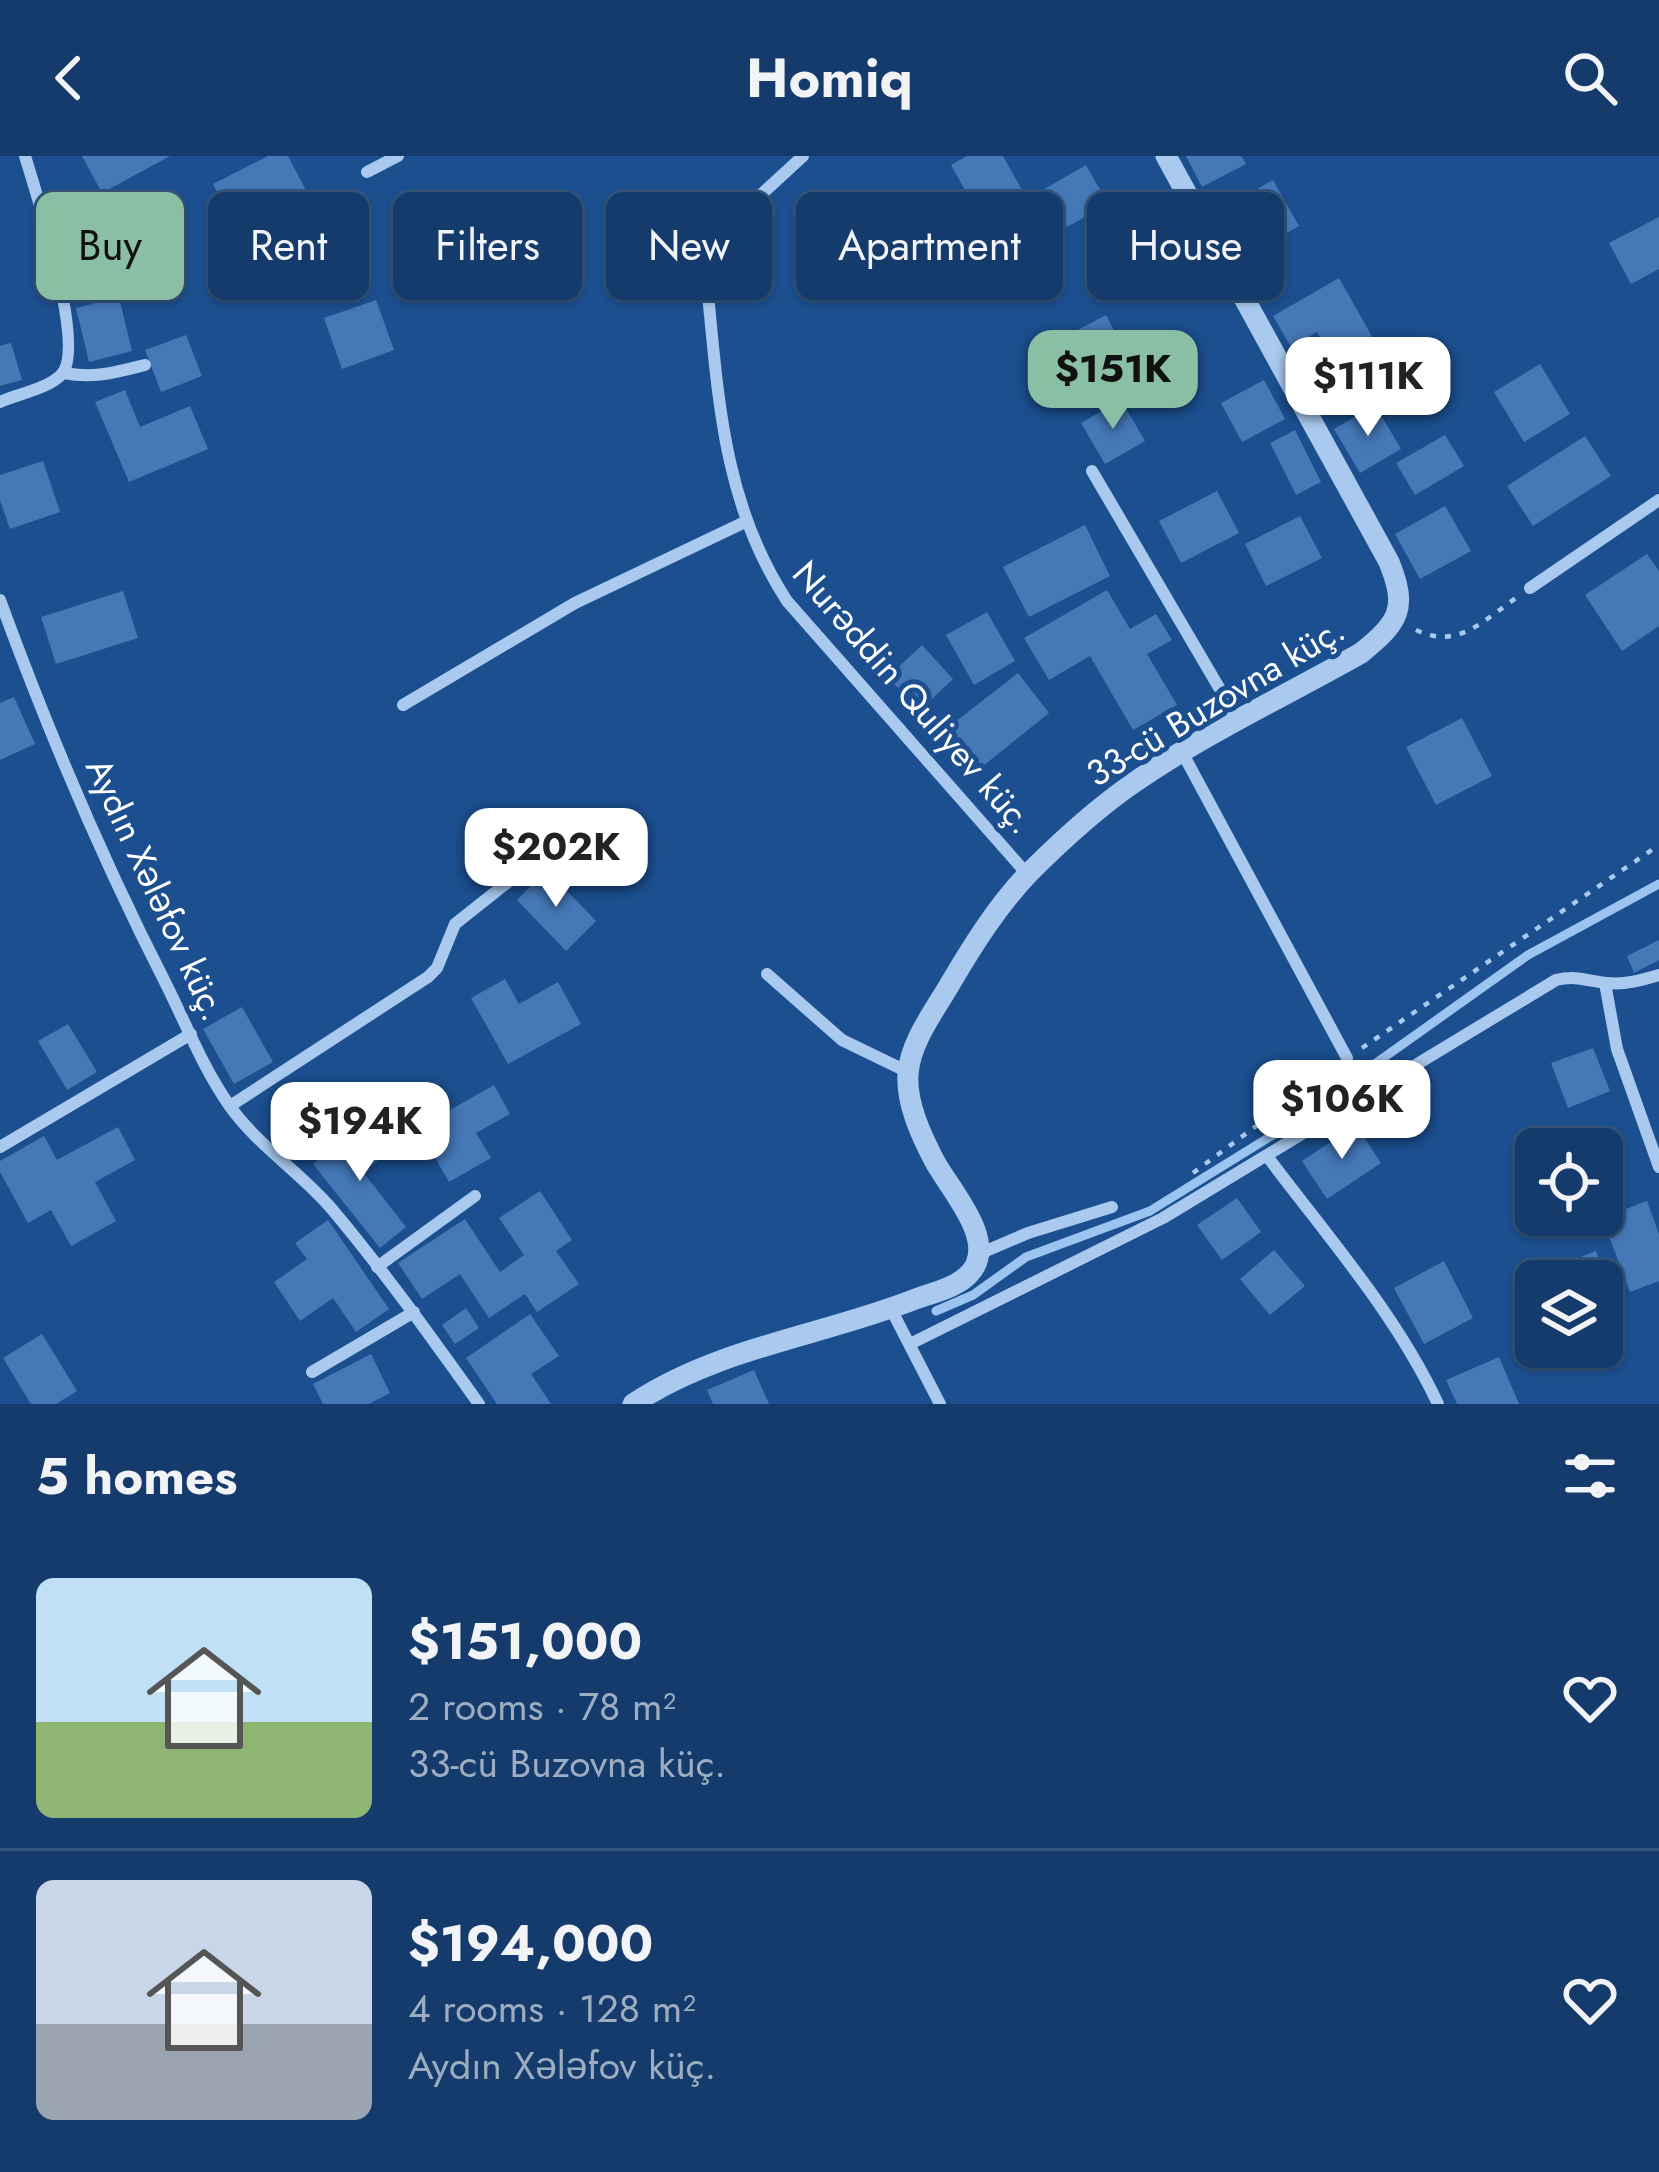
<!DOCTYPE html>
<meta charset="utf-8">
<style>
body{margin:0;font-family:Jost,sans-serif;background:#1d4271;color:#f1f3f6;height:100vh;display:flex;flex-direction:column;font-size:45px;white-space:nowrap}
*{box-sizing:border-box;margin:0}
p{font-size:39px;color:#9dadc1}
.icon{flex:none;width:66px;height:66px;fill:none;stroke:currentColor;stroke-width:2;stroke-linecap:round;stroke-linejoin:round}
.map{position:relative;height:1248px;overflow:hidden}
.panel{display:flex;flex-direction:column;background:#143b6b;flex:1}
.panel>*{flex:none}
.hud{position:absolute;left:36px;top:36px;width:1587px;height:108px;display:flex;gap:24px}
.tools{position:absolute;left:1515px;top:972px;display:grid;gap:24px}
.tools a{display:grid;place-items:center;width:108px;height:108px;border-radius:18px;background:#143b6b;box-shadow:0 3px 9px #0004,0 0 0 3px #33557e;font-size:60px}
.price{position:absolute;translate:-50% -102px;padding:0 27px;border-radius:24px;background:#fff;color:#222;font-size:39px;line-height:78px;filter:drop-shadow(0 3px 6px #0008)}
.price::after{content:'';position:absolute;left:50%;top:72px;width:36px;height:27px;margin-left:-18px;background:inherit;clip-path:polygon(0 0,100% 0,50% 100%)}
.price.current{background:#8abfa5;color:#111}
ul{padding:0;list-style:none}
li{display:flex;align-items:center;gap:36px;height:300px;padding:0 36px}
li+li{border-top:3px solid #33557e}
li span{display:grid;place-items:center;flex:none;width:336px;height:240px;border-radius:18px;color:#555}
li>.icon{margin-inline-start:auto}
span .icon{width:144px;height:144px;fill:#fffc;stroke-width:1}
li b{font-size:51px}
h2{display:flex;justify-content:space-between;align-items:center;height:144px;padding:0 36px;font-size:51px}
.pill{padding:0 42px;border-radius:18px;background:#143b6b;box-shadow:0 3px 9px #0004,0 0 0 3px #33557e;font-size:42px;line-height:108px}
.pill.current{background:#8abfa5;color:#111}
header{display:flex;justify-content:space-between;align-items:center;height:156px;padding:0 36px;background:#143b6b;font-size:54px;font-weight:700}
.map>svg:first-child{display:block}
.lines{fill:none;stroke-linecap:round;stroke-linejoin:round}
.stream{stroke:#9cc4f0;stroke-width:9}
.building{fill:#4478b7}
.path{stroke:#a9c9ee;stroke-width:4.5;stroke-dasharray:6 9;stroke-linecap:butt}
.minor{stroke:#a9c9ee;stroke-width:12}
.tertiary{stroke:#a9c9ee;stroke-width:21}
.labels{text-anchor:middle;dominant-baseline:central;stroke-width:10;stroke-linejoin:round;paint-order:stroke}
.street-label{font-size:36px;fill:#fff;stroke:#1b4f8f}
</style>
<header><svg class="icon" aria-label="back" viewBox="0 0 24 24"><path d="M15 5l-7 7 7 7"/></svg>Homiq<svg class="icon" aria-label="search" viewBox="0 0 24 24"><circle cx="10" cy="10" r="6"/><path d="M15 15l6 6"/></svg></header>
<div class="map">
<svg width="1659" height="1248" viewBox="0 0 1659 1248">
<rect width="100%" height="100%" fill="#1b4f8f"/>
<g class="lines">
<!-- stream -->
<polyline class="stream" points="936,1155 973,1139 1026,1101 1150,1055 1289,969 1528,799 1659,728"/>
</g>
<!-- building -->
<g class="building">
<polygon points="82,0 170,0 102,37"/>
<polygon points="268,0 288,0 309,40 263,64 272,80 247,93 213,28"/>
<polygon points="967,0 1003,0 1027,43 1086,9 1108,48 1049,81 1038,61 955,109 942,85 981,63 951,9"/>
<polygon points="1186,0 1241,0 1246,8 1202,31"/>
<polygon points="1273,24 1299,70 1255,95 1230,48"/>
<polygon points="330,51 349,88 300,113 281,76"/>
<polygon points="1659,61 1659,113 1631,128 1609,87"/>
<polygon points="1339,122 1374,184 1334,206 1317,176 1291,191 1273,160"/>
<polygon points="119,141 132,195 89,206 76,152"/>
<polygon points="376,144 394,194 342,213 324,162"/>
<polygon points="1106,159 1135,214 1086,239 1057,185"/>
<polygon points="186,179 202,220 161,236 145,194"/>
<polygon points="11,187 22,224 0,230 0,190"/>
<polygon points="1540,208 1570,258 1524,286 1494,236"/>
<polygon points="1264,224 1285,263 1242,286 1221,247"/>
<polygon points="125,234 140,271 190,250 208,293 129,326 95,246"/>
<polygon points="1121,244 1145,285 1105,308 1081,267"/>
<polygon points="1375,249 1401,293 1360,317 1334,273"/>
<polygon points="1295,274 1321,326 1296,339 1270,287"/>
<polygon points="1445,279 1464,310 1415,339 1396,307"/>
<polygon points="1585,280 1611,320 1533,370 1507,330"/>
<polygon points="43,305 60,356 10,373 0,344 0,319"/>
<polygon points="1217,335 1239,377 1181,407 1159,365"/>
<polygon points="1445,350 1471,395 1420,423 1395,378"/>
<polygon points="1300,360 1322,402 1266,430 1245,388"/>
<polygon points="1085,369 1110,420 1029,461 1003,411"/>
<polygon points="1647,398 1659,415 1659,470 1622,495 1585,439"/>
<polygon points="1107,434 1130,473 1156,458 1172,484 1147,498 1177,549 1133,574 1090,500 1049,524 1024,482"/>
<polygon points="123,435 138,482 56,508 41,461"/>
<polygon points="987,456 1015,505 974,529 946,479"/>
<polygon points="922,489 953,523 919,555 888,521"/>
<polygon points="1018,517 1049,557 973,618 941,577"/>
<polygon points="14,541 35,588 0,604 0,547"/>
<polygon points="1462,562 1492,620 1436,649 1406,591"/>
<polygon points="547,714 596,765 566,795 517,744"/>
<polygon points="1659,784 1659,804 1634,817 1627,800"/>
<polygon points="505,823 519,848 558,826 581,868 508,908 471,842"/>
<polygon points="242,851 273,906 234,928 203,873"/>
<polygon points="68,868 97,916 67,934 38,885"/>
<polygon points="1593,892 1610,935 1568,952 1551,907"/>
<polygon points="494,929 510,958 476,977 491,1002 449,1026 418,972"/>
<polygon points="363,968 386,998 363,1016 406,1071 380,1092 313,1008"/>
<polygon points="1356,969 1381,1007 1327,1043 1302,1005"/>
<polygon points="118,971 135,1004 95,1026 116,1065 71,1090 51,1054 28,1067 0,1016 0,1005 44,980 57,1004"/>
<polygon points="1536,1022 1536,1059 1558,1059 1537,1067 1522,1027"/>
<polygon points="540,1035 572,1084 556,1095 579,1128 537,1156 525,1138 489,1162 460,1118 422,1143 398,1107 465,1063 500,1116 524,1099 499,1062"/>
<polygon points="1237,1042 1261,1076 1222,1104 1197,1069"/>
<polygon points="1647,1045 1659,1078 1659,1125 1630,1136 1602,1062"/>
<polygon points="328,1064 389,1153 356,1176 333,1142 300,1165 274,1126 307,1103 295,1087"/>
<polygon points="1274,1094 1305,1130 1270,1159 1240,1123"/>
<polygon points="1596,1095 1613,1143 1602,1147 1602,1125 1559,1125 1554,1111"/>
<polygon points="1444,1105 1473,1162 1424,1188 1394,1132"/>
<polygon points="466,1152 479,1172 455,1188 442,1169"/>
<polygon points="530,1158 559,1200 531,1218 551,1248 497,1248 466,1202"/>
<polygon points="42,1178 77,1235 56,1248 31,1248 3,1202"/>
<polygon points="371,1198 390,1237 369,1248 323,1248 313,1228"/>
<polygon points="1499,1201 1519,1248 1457,1248 1446,1224"/>
<polygon points="754,1214 769,1248 713,1248 707,1234"/>
</g>
<g class="lines">
<!-- path -->
<g class="path">
<path d="M1416 474C1457 494 1483 465 1516 442"/>
<polyline points="1362,892 1659,689"/>
<polyline points="1193,1017 1333,913"/>
</g>
<!-- minor -->
<g class="minor">
<path d="M803 0 714 82 708 95 705 109C718 229 719 341 787 445L1027 718"/>
<polyline points="367,16 398,0"/>
<path d="M64 217C93 223 117 216 145 209"/>
<path d="M0 246C18 238 47 233 61 219 87 194 36 36 25 0"/>
<polyline points="1092,315 1238,564"/>
<polyline points="1530,432 1659,344"/>
<path d="M0 444C48 575 102 703 166 828 186 868 203 912 229 949 257 989 299 1015 331 1052 384 1115 431 1181 479 1248"/>
<polyline points="403,549 575,447 745,366"/>
<polyline points="1182,596 1347,902"/>
<polyline points="767,818 842,884 908,916"/>
<polyline points="1605,827 1617,893 1659,1011"/>
<polyline points="230,950 428,821 437,812 455,768 551,692"/>
<polyline points="0,991 191,878"/>
<path d="M1267 1000C1327 1080 1396 1158 1438 1248"/>
<polyline points="979,1098 1028,1077 1112,1051"/>
<polyline points="377,1111 475,1040"/>
<polyline points="891,1153 940,1248"/>
<path d="M910 1188 1163 1062 1556 824C1576 819 1588 825 1607 827 1625 829 1642 824 1659 819"/>
<polyline points="312,1216 414,1156"/>
</g>
<!-- tertiary -->
<path class="tertiary" d="M633 1248C717 1192 820 1180 913 1144 931 1137 957 1132 970 1117 999 1085 949 1033 934 1004 921 979 906 947 908 918 910 886 935 854 950 828 973 789 998 749 1029 717 1061 685 1096 653 1132 628 1202 579 1287 539 1361 497 1399 466 1408 453 1389 406L1166 0"/>
</g>
<g class="labels">
<!-- street labels -->
<g class="street-label">
<text transform="translate(914 541) rotate(49)">Nurəddin Quliyev küç.</text>
<text transform="translate(1215 545) rotate(-31)">33-cü Buzovna küç.</text>
<text transform="translate(157 733) rotate(65)">Aydın Xələfov küç.</text>
</g>
</g>
</svg>
<div class="tools">
<a><svg class="icon" aria-label="locate" viewBox="0 0 24 24"><circle cx="12" cy="12" r="6"/><path d="M12 2v4M12 18v4M2 12h4M18 12h4"/></svg></a>
<a><svg class="icon" aria-label="layers" viewBox="0 0 24 24"><path d="M12 4l9 5-9 5-9-5zM3 14l9 5 9-5"/></svg></a>
</div>
<b class="price current" style="left:1113px;top:276px">$151K</b>
<b class="price" style="left:1368px;top:283px">$111K</b>
<b class="price" style="left:556px;top:754px">$202K</b>
<b class="price" style="left:1342px;top:1006px">$106K</b>
<b class="price" style="left:360px;top:1028px">$194K</b>
<div class="hud">
<a class="pill current">Buy</a>
<a class="pill">Rent</a>
<a class="pill">Filters</a>
<a class="pill">New</a>
<a class="pill">Apartment</a>
<a class="pill">House</a>
</div>
</div>
<section class="panel">
<h2>5 homes<svg class="icon" aria-label="filters" viewBox="0 0 24 24"><path d="M4 7h16M4 17h16"/><circle cx="9" cy="7" r="2"/><circle cx="15" cy="17" r="2"/></svg></h2>
<ul>
<li><span style="background:linear-gradient(#bfe0f5 60%,#8fb573 0)"><svg class="icon" aria-label="home" viewBox="0 0 24 24"><path d="M3 11l9-7 9 7M6 9v11h12V9"/></svg></span><div><b>$151,000</b><p>2 rooms · 78 m²</p><p>33-cü Buzovna küç.</p></div><svg class="icon" aria-label="heart" viewBox="0 0 24 24"><path d="M12 20l-8-8c-3-5 5-10 8-4 3-6 11-1 8 4z"/></svg></li>
<li><span style="background:linear-gradient(#c9d6e8 60%,#9aa5b1 0)"><svg class="icon" aria-label="home" viewBox="0 0 24 24"><path d="M3 11l9-7 9 7M6 9v11h12V9"/></svg></span><div><b>$194,000</b><p>4 rooms · 128 m²</p><p>Aydın Xələfov küç.</p></div><svg class="icon" aria-label="heart" viewBox="0 0 24 24"><path d="M12 20l-8-8c-3-5 5-10 8-4 3-6 11-1 8 4z"/></svg></li>
</ul>
</section>
